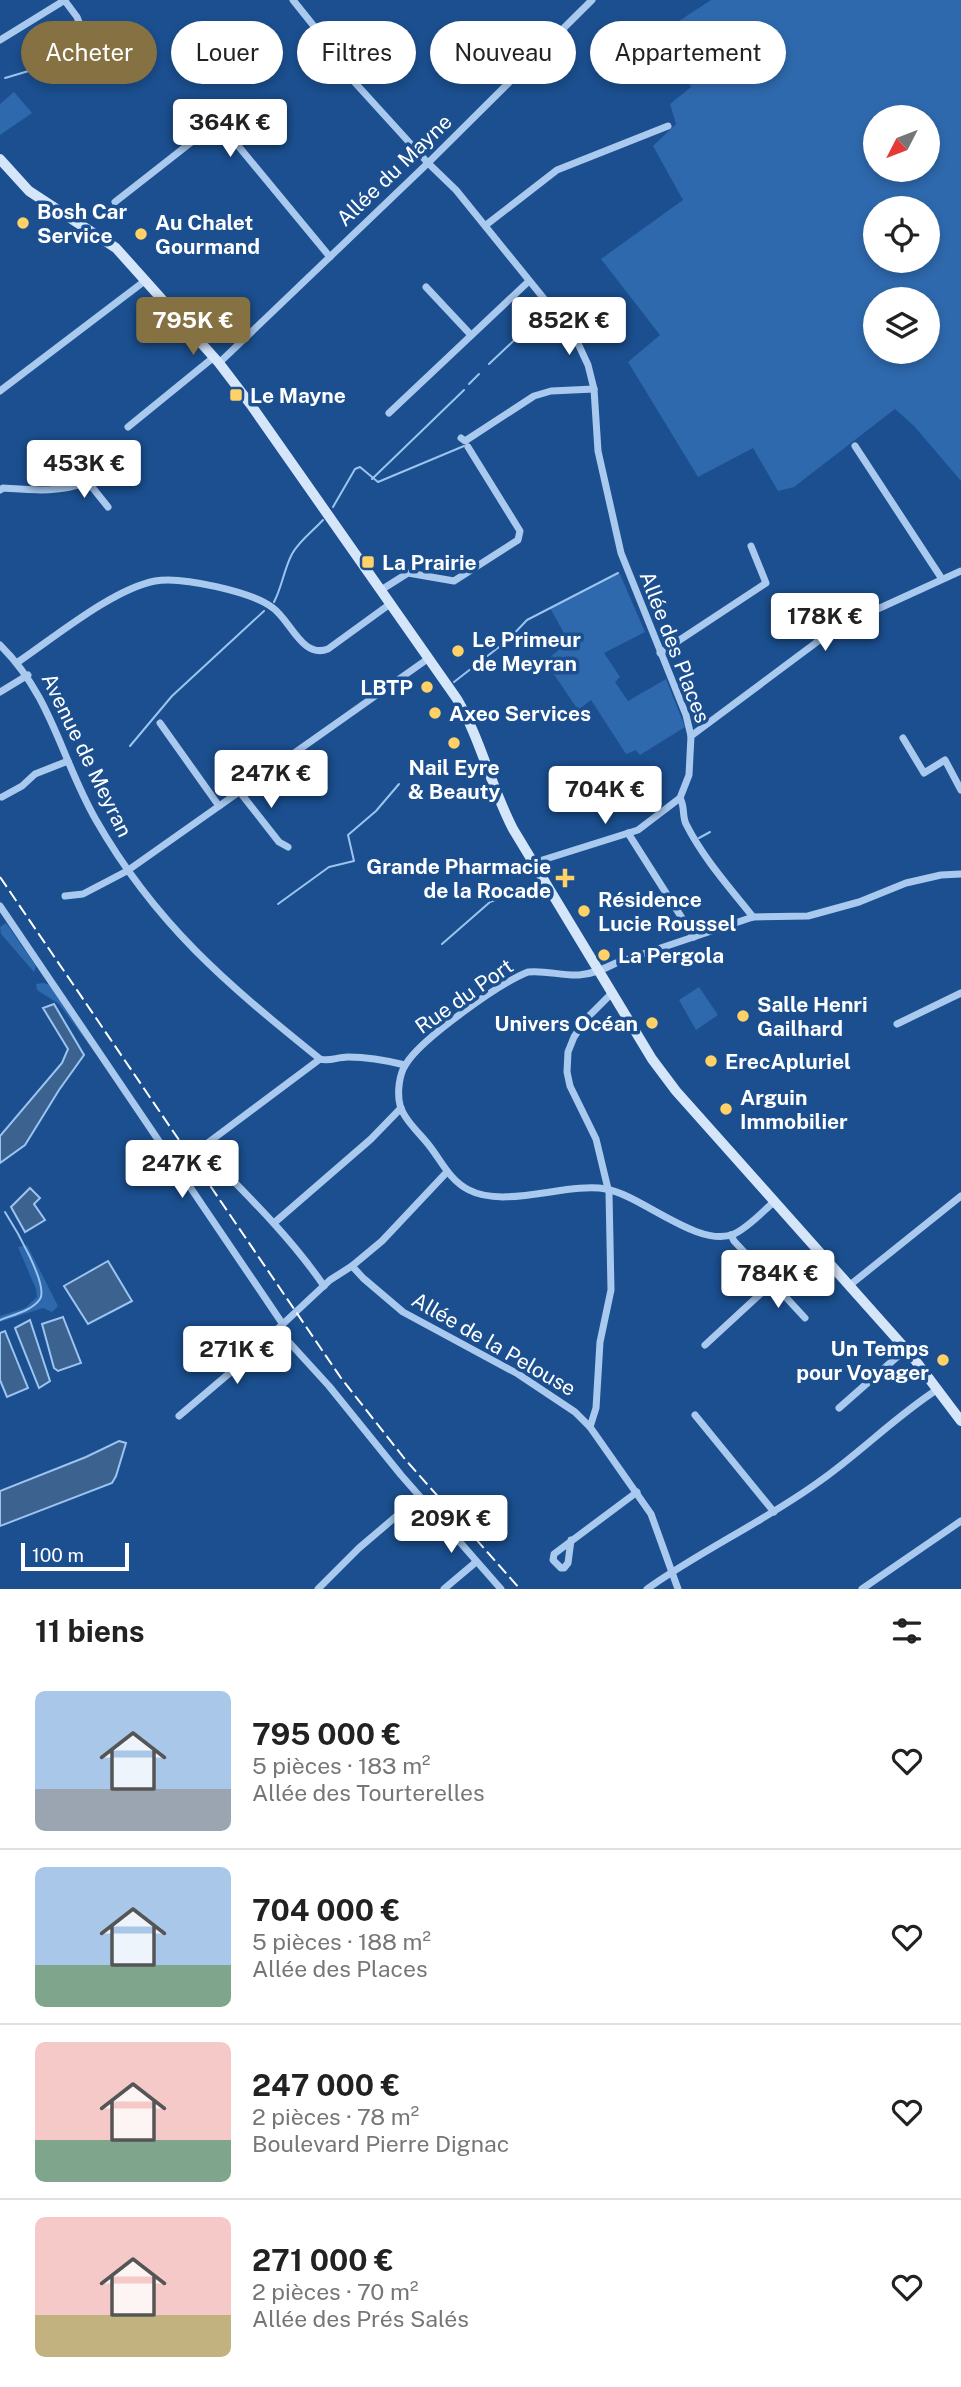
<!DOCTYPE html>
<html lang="fr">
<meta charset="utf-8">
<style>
body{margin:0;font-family:"Public Sans",sans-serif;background:#f2f2f2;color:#222;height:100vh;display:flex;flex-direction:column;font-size:26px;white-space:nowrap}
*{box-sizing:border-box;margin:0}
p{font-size:23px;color:#767676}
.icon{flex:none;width:38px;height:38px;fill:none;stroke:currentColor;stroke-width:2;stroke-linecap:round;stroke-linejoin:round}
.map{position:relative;height:1589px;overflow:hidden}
.drawer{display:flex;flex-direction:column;background:#fff;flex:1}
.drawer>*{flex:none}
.guide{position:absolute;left:21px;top:21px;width:920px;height:63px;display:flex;gap:14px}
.needle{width:46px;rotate:228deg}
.buttons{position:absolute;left:863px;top:105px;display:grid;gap:14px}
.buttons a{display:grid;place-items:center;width:77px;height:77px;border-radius:50%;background:#fff;box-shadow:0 4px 10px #0003;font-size:35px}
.scale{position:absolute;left:21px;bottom:18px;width:108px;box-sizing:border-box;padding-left:7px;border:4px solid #fff;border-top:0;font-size:19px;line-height:24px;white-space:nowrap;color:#fff;-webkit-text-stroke:5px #1b4f8f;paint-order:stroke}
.price{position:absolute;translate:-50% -60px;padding:0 16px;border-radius:7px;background:#fff;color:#222;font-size:23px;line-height:46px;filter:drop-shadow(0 2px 4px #0008)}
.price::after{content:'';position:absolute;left:50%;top:42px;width:21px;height:16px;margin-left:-10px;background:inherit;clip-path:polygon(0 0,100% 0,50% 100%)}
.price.on{background:#857141;color:#fff}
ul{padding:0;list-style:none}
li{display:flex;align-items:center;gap:21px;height:175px;padding:0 35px}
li+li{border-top:2px solid #e0e0e0}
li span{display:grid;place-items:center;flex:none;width:196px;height:140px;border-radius:10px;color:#555}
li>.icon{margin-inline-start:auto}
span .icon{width:84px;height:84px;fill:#fffc;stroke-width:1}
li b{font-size:30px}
h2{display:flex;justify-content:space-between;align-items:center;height:84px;padding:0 35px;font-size:30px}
.pill{padding:0 24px;border-radius:32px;background:#fff;box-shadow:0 4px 10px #0003;font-size:24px;line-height:63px}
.pill.on{background:#857141;color:#fff}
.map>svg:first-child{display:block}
.green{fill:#2e69ad;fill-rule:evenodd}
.water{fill:#3c6290;stroke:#9cc4f0;stroke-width:2}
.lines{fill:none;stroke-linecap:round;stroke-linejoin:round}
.stream{stroke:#9cc4f0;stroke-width:2}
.street{stroke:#a9c9ee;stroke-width:7}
.secondary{stroke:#d6e6fa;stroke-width:10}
.rail{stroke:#fff;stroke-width:2;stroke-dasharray:12 5;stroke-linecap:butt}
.poi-dot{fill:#ffd166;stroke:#1b4f8f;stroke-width:2.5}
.labels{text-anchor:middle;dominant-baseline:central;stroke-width:7;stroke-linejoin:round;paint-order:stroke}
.street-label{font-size:21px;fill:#fff;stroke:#1b4f8f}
.poi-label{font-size:21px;font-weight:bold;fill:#fff;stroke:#1b4f8f;text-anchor:start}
</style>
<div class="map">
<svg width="961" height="1589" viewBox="0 0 961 1589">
<rect width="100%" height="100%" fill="#1b4f8f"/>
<!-- green -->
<g class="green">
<path d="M711 0H961V481L914 426 895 409 794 487 778 491 753 448 698 477 628 362 660 335 601 259 683 200 653 146 676 124 670 104 691 87 659 34ZM875 117H928V170H875ZM875 208H928V261H875ZM875 299H928V352H875Z"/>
<polygon points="14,92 32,113 0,135 0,104"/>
<polygon points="619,572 645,632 604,653 620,677 615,682 628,701 666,679 685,727 640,755 636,750 626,754 591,700 578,710 545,661 569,642 550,608"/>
<polygon points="6,923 36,966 34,972 1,934 0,927"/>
<polygon points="43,983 50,985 99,1058 59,1004 37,990 36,984"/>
<polygon points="699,987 718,1015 696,1030 679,1000"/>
<polygon points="27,1245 58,1306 52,1312 43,1308 0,1322 0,1316 25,1308 37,1297 36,1289 18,1247"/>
</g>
<!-- water -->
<g class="water">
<polygon points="54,1004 84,1055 59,1090 25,1145 0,1163 0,1136 62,1063 68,1049 43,1008"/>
<polygon points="30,1188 40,1198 34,1204 45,1220 25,1232 11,1207"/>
<polygon points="108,1261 132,1301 88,1324 64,1286"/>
<polygon points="63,1317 81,1363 58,1371 54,1368 42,1324"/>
<polygon points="30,1320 50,1381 39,1388 15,1328"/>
<polygon points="5,1331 28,1388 7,1397 0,1380 0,1333"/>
<polygon points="119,1441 126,1443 116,1476 112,1483 0,1526 0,1491 86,1457"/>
</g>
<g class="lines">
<!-- stream -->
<g class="stream">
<polyline points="5,78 32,70 89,60"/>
<polyline points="489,364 545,311"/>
<polyline points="469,384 479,374"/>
<polyline points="372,479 464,390"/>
<polyline points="333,507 355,469 360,467 378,482 464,446"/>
<path d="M274 602C282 587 284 569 292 554 299 541 313 531 323 520"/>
<polyline points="454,682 508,640 527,620 618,573"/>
<polyline points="130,746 172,696 264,611"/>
<polyline points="699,838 710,832"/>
<polyline points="278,904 329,867 354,861 348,835 376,811 399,784"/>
<polyline points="442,944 490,902 537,884"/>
<path d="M0 1320C12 1315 32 1311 40 1299 49 1285 14 1226 5 1212"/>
</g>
<!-- street -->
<g class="street">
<polyline points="293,0 321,35 348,75 428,163 456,190 575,337 588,365 594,389 598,451 621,553 686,715 691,736 689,775 680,798 638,830 533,863"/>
<polyline points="65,1 77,17 97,68"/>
<polyline points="0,40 65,0"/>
<polyline points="115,202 212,126 221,125 330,257"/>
<polyline points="486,225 557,170 668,126"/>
<polyline points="426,287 470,334"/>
<polyline points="219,363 428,163 592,0"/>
<polyline points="0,391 146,280"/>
<polyline points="389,413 529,281"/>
<polyline points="128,427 214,357"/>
<polyline points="461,438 465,441 534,396 551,391 594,389"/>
<polyline points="855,446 942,579"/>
<path d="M0 490 3 488C33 490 58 493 88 482L108 507"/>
<polyline points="381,590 408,573 454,581 518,540 520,531 468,447"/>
<path d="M0 645C52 696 61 759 96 820 156 925 227 984 320 1059"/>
<polyline points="660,653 766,583 751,546"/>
<path d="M18 662C55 637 113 589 155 581 181 576 253 592 273 608 291 621 302 659 328 649L390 604"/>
<polyline points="0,692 28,675"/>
<polyline points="160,723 219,806"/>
<polyline points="691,736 829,633 858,618 961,571"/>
<polyline points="903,738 924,773 945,760 961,790"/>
<polyline points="239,791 279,842 288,847"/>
<polyline points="2,797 22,786 35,774 68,761"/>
<path d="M680 798C685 806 682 816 686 824 703 858 730 888 753 917"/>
<polyline points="628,833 694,937"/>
<polyline points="65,896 83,894 127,871 429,658"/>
<polyline points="0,906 282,1323"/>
<polyline points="897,1024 961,993"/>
<path d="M775 1201C763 1211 749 1227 734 1234 699 1249 641 1195 606 1189 568 1182 505 1209 469 1190 449 1180 441 1160 428 1144 419 1133 403 1118 400 1105 397 1093 399 1074 406 1064 421 1039 500 983 528 972 545 970 562 976 579 975 593 974 604 969 616 963L753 917 808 916 859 902 906 883 941 875 961 874"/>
<polyline points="274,1223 371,1139 401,1108"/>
<polyline points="731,1235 734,1241 805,1318"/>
<polyline points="352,1266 363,1278 403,1312 518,1374 575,1412 590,1427 651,1514 678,1589"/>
<polyline points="850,1285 961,1196"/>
<path d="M324 1286C289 1235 244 1192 201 1148L320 1059C329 1062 337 1057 348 1057 368 1057 385 1060 405 1065"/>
<polyline points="277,1329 329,1386 401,1475 501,1589"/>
<polyline points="705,1345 772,1283"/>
<polyline points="839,1408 906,1349"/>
<polyline points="695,1415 774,1512"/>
<polyline points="179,1416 239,1365 330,1280 352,1266 382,1241 446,1173"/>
<polyline points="590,1427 596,1408 600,1342 611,1290 609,1193 596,1139 570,1086 567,1072 568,1052 574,1037 586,1019 611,994"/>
<polyline points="571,1540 568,1563 564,1568 561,1568 553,1560 554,1554 637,1492"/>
<polyline points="318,1589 359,1548 399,1514 424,1502"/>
<polyline points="444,1589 476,1562"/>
<path d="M647 1589C702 1550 765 1521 820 1481 861 1452 896 1416 938 1389"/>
<polyline points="862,1589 961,1521"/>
</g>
<!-- secondary -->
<path class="secondary" d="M0 159 29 191 116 248 219 363 251 405 457 699C481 740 491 787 513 829L652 1059 676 1091 912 1356 961 1421"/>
<!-- rail -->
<polyline class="rail" points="0,877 341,1378 404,1458 520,1589"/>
</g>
<!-- markers -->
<g class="poi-dot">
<circle cx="23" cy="223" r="7"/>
<circle cx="141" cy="234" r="7"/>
<rect x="229" y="388" width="14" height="14" rx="3.5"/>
<rect x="361" y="555" width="14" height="14" rx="3.5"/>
<circle cx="458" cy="651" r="7"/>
<circle cx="427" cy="687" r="7"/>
<circle cx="435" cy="713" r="7"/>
<circle cx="454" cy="743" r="7"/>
<path d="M561.5 867.5h7v7h7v7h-7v7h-7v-7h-7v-7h7z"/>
<circle cx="584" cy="911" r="7"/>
<circle cx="604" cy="955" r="7"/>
<circle cx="743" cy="1016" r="7"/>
<circle cx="652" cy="1023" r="7"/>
<circle cx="711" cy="1061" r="7"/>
<circle cx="726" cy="1109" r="7"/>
<circle cx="943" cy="1360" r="7"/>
</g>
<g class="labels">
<!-- street labels -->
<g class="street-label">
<text transform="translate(394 170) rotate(-44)">Allée du Mayne</text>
<text transform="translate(675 647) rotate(69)">Allée des Places</text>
<text transform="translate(87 755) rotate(64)">Avenue de Meyran</text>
<text transform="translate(464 996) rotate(-35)">Rue du Port</text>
<text transform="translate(494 1344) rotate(30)">Allée de la Pelouse</text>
</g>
<!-- poi labels -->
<g class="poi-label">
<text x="37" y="211">Bosh Car<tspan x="37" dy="24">Service</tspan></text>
<text x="155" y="222">Au Chalet<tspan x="155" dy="24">Gourmand</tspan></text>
<text x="250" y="395">Le Mayne</text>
<text x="382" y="562">La Prairie</text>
<text x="472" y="639">Le Primeur<tspan x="472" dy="24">de Meyran</tspan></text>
<text x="413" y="687" text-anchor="end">LBTP</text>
<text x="449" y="713">Axeo Services</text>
<text x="454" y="767" text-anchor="middle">Nail Eyre<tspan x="454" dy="24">&amp; Beauty</tspan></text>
<text x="551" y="866" text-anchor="end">Grande Pharmacie<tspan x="551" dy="24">de la Rocade</tspan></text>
<text x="598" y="899">Résidence<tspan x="598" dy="24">Lucie Roussel</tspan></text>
<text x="618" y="955">La Pergola</text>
<text x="757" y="1004">Salle Henri<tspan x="757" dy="24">Gailhard</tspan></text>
<text x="638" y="1023" text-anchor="end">Univers Océan</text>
<text x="725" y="1061">ErecApluriel</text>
<text x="740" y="1097">Arguin<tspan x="740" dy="24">Immobilier</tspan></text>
<text x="929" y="1348" text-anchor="end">Un Temps<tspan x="929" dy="24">pour Voyager</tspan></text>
</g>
</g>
</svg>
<div class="buttons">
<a><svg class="needle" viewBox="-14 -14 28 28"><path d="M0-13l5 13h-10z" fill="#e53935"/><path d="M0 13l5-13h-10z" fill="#767676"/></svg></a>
<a><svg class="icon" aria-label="locate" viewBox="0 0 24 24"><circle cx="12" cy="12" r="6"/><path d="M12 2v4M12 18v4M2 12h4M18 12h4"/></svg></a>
<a><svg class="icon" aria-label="layers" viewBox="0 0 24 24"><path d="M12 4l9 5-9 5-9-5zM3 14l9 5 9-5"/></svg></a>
</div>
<div class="scale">100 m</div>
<b class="price" style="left:230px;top:159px">364K €</b>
<b class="price on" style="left:193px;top:357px">795K €</b>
<b class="price" style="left:569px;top:357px">852K €</b>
<b class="price" style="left:84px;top:500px">453K €</b>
<b class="price" style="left:825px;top:653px">178K €</b>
<b class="price" style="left:271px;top:810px">247K €</b>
<b class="price" style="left:605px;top:826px">704K €</b>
<b class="price" style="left:182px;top:1200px">247K €</b>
<b class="price" style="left:778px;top:1310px">784K €</b>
<b class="price" style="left:237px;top:1386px">271K €</b>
<b class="price" style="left:451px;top:1555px">209K €</b>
<div class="guide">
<a class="pill on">Acheter</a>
<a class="pill">Louer</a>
<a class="pill">Filtres</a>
<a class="pill">Nouveau</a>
<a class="pill">Appartement</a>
</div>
</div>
<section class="drawer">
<h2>11 biens<svg class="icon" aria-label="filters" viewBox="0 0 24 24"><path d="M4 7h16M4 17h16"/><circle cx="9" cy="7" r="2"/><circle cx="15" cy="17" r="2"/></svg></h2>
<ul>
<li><span style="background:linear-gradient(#a9c7e8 70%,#9aa5b1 0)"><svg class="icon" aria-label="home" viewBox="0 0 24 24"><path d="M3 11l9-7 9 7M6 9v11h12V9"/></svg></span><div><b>795 000 €</b><p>5 pièces · 183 m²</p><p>Allée des Tourterelles</p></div><svg class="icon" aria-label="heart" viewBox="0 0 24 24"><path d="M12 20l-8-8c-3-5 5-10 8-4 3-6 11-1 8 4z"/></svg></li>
<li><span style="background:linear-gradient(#a9c7e8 70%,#7fa58c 0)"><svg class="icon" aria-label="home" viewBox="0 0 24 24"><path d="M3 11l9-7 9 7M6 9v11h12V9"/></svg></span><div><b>704 000 €</b><p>5 pièces · 188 m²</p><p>Allée des Places</p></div><svg class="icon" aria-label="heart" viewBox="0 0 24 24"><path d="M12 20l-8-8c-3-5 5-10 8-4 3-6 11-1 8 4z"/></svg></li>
<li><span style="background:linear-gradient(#f6c9c9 70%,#7fa58c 0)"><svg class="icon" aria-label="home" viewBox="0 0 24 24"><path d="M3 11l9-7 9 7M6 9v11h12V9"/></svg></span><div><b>247 000 €</b><p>2 pièces · 78 m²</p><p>Boulevard Pierre Dignac</p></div><svg class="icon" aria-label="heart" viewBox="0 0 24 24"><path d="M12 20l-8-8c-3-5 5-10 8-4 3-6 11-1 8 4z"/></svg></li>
<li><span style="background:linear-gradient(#f6c9c9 70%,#c2b280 0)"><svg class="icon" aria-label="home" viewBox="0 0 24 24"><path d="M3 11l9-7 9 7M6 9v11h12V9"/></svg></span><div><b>271 000 €</b><p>2 pièces · 70 m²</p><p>Allée des Prés Salés</p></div><svg class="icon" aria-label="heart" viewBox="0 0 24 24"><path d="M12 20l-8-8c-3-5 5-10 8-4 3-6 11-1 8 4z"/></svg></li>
</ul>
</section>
